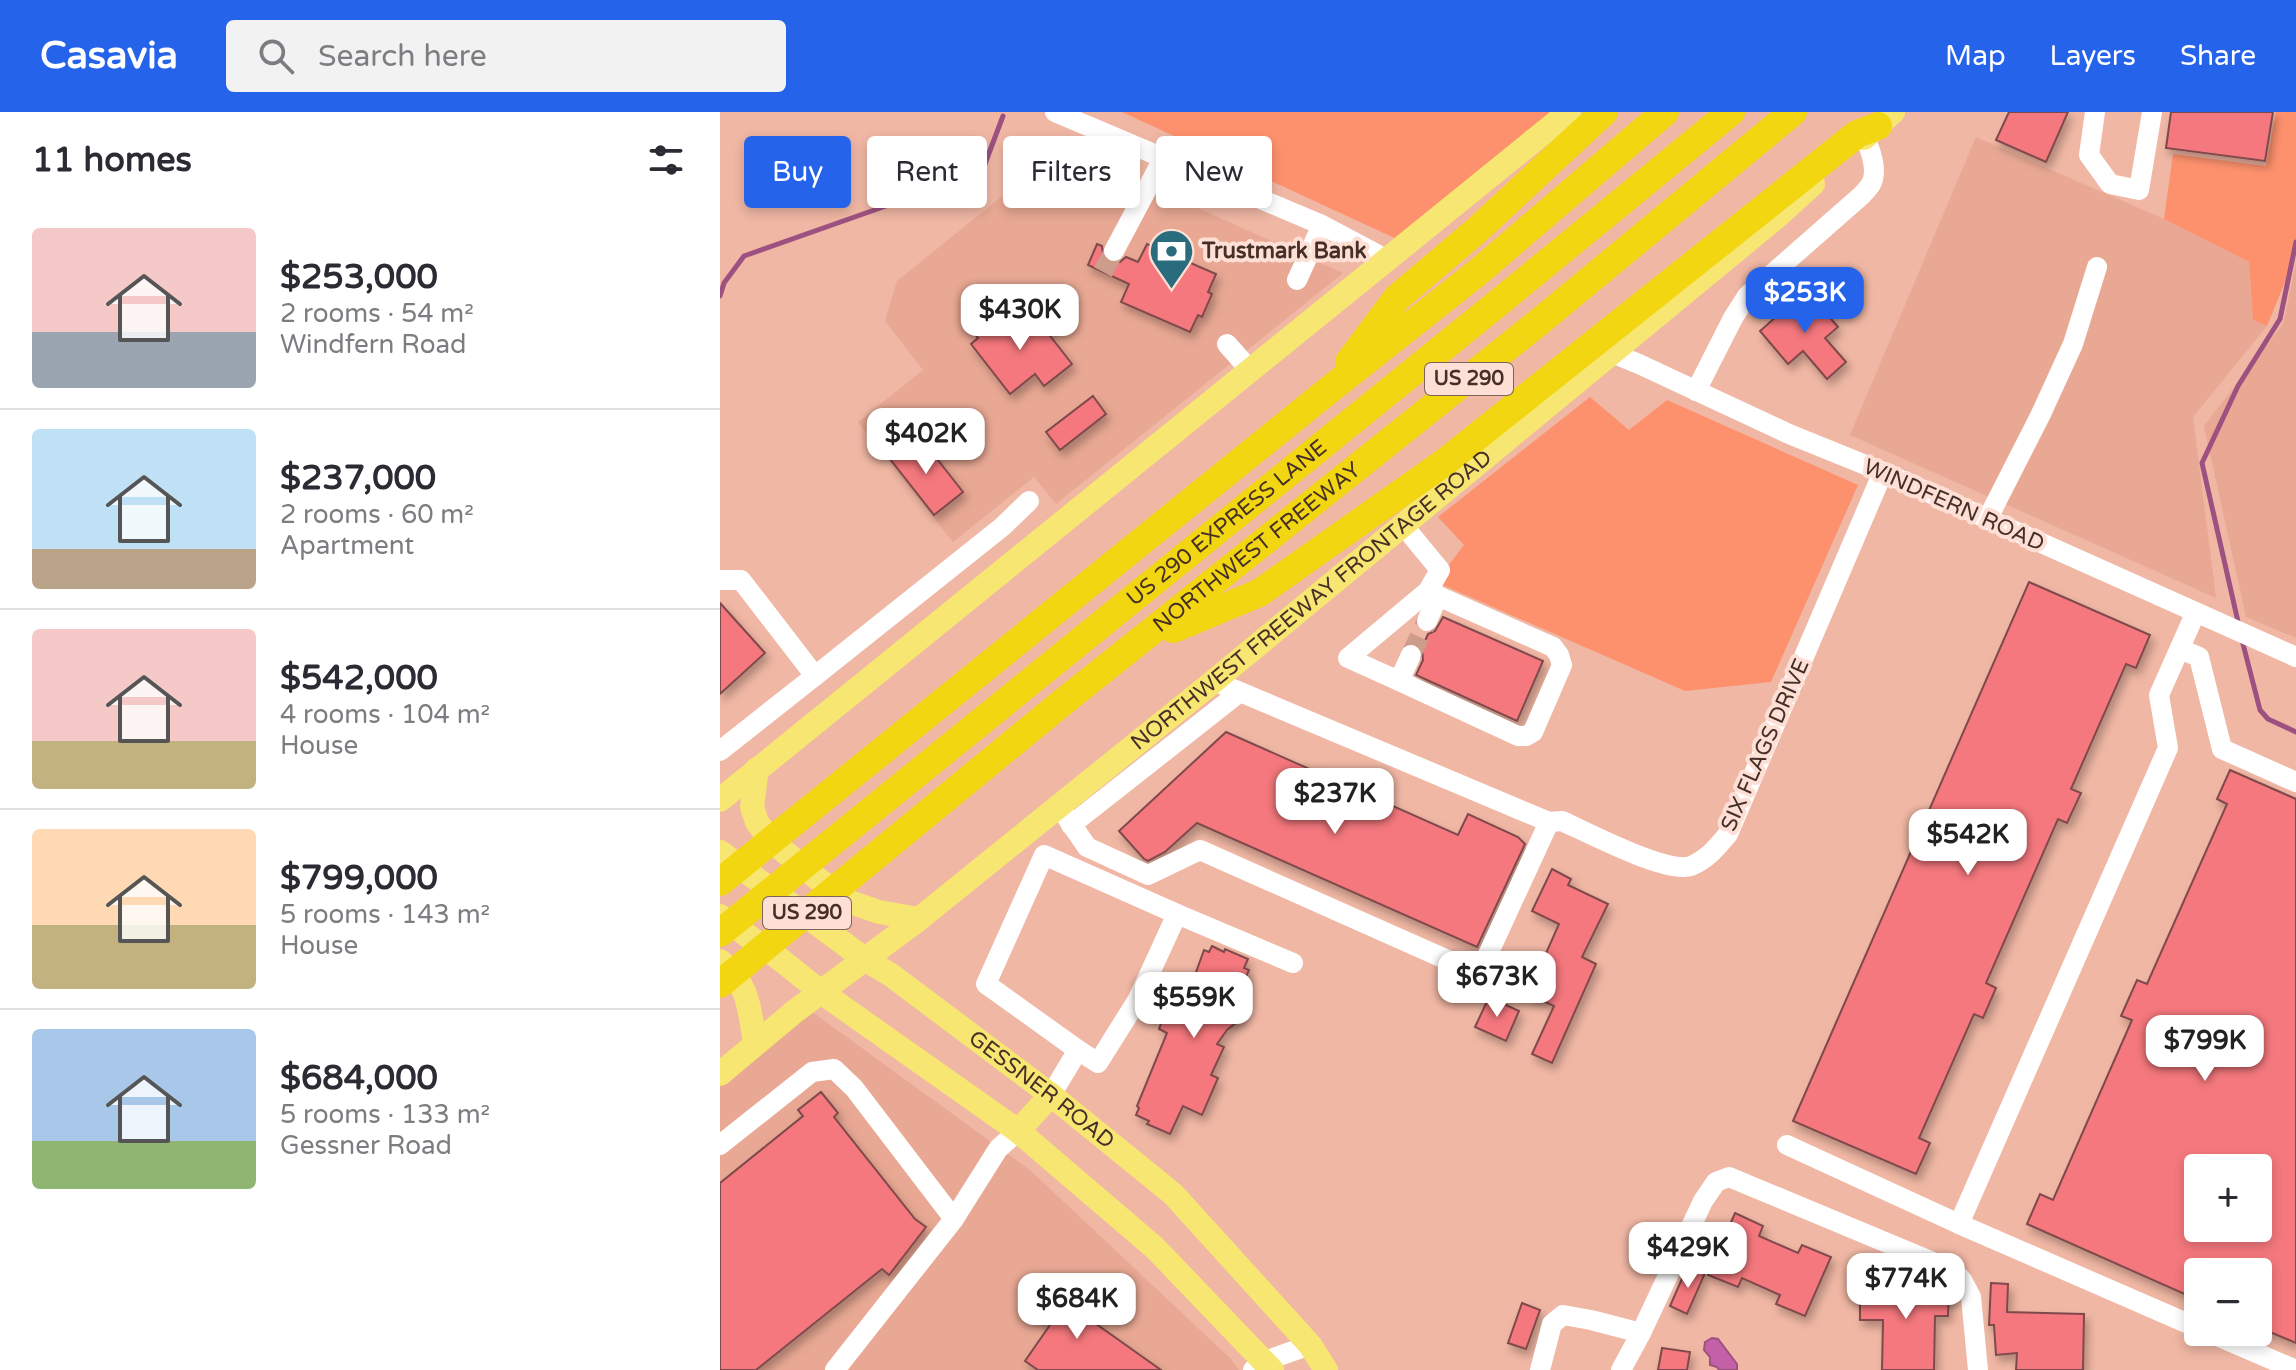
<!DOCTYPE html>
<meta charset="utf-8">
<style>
body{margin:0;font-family:"Varela Round",sans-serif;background:#f2f2f3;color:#2b2b33;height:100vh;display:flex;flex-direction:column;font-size:30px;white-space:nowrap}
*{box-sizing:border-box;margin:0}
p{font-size:26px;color:#7c7c81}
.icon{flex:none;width:44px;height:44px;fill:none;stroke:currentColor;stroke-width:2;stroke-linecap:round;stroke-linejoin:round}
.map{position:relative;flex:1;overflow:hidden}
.panel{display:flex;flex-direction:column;background:#fff;width:720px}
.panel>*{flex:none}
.top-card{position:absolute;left:24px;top:24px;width:760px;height:72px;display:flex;gap:16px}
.fabs{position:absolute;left:1464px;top:1042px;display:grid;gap:16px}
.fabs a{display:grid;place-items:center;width:88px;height:88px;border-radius:8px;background:#fff;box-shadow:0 4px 12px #0003;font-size:40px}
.price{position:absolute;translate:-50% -68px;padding:0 18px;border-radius:16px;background:#fff;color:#222;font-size:26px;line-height:52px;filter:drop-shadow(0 2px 4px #0008)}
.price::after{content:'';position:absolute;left:50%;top:48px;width:24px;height:18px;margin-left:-12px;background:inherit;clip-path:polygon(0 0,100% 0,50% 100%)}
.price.current{background:#2563eb;color:#fff}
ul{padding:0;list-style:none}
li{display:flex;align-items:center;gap:24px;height:200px;padding:0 32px}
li+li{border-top:2px solid #e1e1e2}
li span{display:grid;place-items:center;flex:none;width:224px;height:160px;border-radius:8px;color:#555}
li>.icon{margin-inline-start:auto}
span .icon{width:96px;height:96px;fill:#fffc;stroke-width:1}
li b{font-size:34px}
h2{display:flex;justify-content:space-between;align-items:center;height:96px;padding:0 32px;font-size:34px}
.tag{padding:0 28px;border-radius:8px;background:#fff;box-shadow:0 4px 12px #0003;font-size:28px;line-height:72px}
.tag.current{background:#2563eb;color:#fff}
header{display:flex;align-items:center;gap:48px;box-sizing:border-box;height:112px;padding:0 40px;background:#2563eb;color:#fff}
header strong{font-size:38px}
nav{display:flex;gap:44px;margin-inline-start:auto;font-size:28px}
.search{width:560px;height:72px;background:#f2f2f3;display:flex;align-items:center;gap:20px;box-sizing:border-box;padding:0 28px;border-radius:8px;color:#7c7c81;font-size:30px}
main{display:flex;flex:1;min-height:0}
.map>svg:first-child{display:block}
.built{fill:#e8a893}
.green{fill:#fe916d}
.water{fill:#c360a7;stroke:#9d5181;stroke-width:2}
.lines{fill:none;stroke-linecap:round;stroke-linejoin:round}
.stream{stroke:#9d5181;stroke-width:5}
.building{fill:#f4787d;stroke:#7f4a4b;stroke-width:2;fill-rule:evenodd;filter:url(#shadow)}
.minor-tunnel{stroke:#ce9c8b;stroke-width:20;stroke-dasharray:20 10;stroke-linecap:butt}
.minor{stroke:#fff;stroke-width:20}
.major{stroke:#f7e671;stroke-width:24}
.highway{stroke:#f2d612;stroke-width:28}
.labels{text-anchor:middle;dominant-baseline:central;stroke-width:8;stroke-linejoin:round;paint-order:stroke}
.shield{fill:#fddfd5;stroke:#7c645b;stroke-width:2}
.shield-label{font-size:20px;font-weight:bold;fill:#452f27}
.poi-label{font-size:22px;font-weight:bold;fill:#452f27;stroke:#fddfd5;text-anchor:start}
.street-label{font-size:22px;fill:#452f27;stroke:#fddfd5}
</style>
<header>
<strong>Casavia</strong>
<div class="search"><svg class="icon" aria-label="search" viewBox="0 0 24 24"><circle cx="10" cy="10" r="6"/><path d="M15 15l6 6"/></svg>Search here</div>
<nav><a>Map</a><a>Layers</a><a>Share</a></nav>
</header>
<main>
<section class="panel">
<h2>11 homes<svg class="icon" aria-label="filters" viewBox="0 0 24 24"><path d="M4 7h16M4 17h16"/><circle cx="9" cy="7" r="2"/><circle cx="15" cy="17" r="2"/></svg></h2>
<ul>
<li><span style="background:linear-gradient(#f6c9c9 65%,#9aa5b1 0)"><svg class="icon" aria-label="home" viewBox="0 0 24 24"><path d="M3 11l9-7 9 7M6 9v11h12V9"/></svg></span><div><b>$253,000</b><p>2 rooms · 54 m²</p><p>Windfern Road</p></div></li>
<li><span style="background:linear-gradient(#bfe0f5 75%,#b9a48a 0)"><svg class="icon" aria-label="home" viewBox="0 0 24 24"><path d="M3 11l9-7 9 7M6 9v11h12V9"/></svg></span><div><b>$237,000</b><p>2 rooms · 60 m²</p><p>Apartment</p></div></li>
<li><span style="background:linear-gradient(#f6c9c9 70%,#c2b280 0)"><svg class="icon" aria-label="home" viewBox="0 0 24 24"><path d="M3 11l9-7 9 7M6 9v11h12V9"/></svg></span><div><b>$542,000</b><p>4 rooms · 104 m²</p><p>House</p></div></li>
<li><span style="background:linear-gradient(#ffd9b3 60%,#c2b280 0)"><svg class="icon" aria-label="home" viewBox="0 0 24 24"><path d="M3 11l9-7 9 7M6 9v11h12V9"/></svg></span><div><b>$799,000</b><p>5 rooms · 143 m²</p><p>House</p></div></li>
<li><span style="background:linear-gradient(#a9c7e8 70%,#8fb573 0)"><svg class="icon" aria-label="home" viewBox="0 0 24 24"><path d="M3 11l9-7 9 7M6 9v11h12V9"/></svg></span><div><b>$684,000</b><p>5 rooms · 133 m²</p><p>Gessner Road</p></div></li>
</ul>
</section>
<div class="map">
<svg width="1576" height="1258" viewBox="0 0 1576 1258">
<defs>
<filter id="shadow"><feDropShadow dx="3.5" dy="6" stdDeviation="4" flood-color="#0004"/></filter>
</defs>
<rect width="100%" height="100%" fill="#f0b7a4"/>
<!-- built -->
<g class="built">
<polygon points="1256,25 1444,107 1529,150 1533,208 1547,214 1473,305 1496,486 1130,323"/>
<polygon points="309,47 385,65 451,84 623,161 336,392 314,365 233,430 138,310 203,258 165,209 177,169 296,73"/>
<polygon points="1576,151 1576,526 1526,505 1484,314 1563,212"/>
<polygon points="88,897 311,1059 511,1247 519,1258 0,1258 0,962"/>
</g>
<!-- green -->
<g class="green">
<polygon points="402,0 834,0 681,129"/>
<polygon points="1556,0 1576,0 1576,127 1565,170 1547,214 1533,208 1529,150 1444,107 1453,42 1546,54"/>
<polygon points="870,285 909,318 947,288 1138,373 1051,570 965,579 716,470 744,433 718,405"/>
</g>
<!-- water -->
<polygon class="water" points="992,1226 998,1227 1017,1252 1017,1258 999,1258 997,1255 990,1253 990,1245 984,1238 985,1230"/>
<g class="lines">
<!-- stream -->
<g class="stream">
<polyline points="0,184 4,171 24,144 180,89 263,57 283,4"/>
<polyline points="1519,514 1482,351 1518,274 1560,207 1576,130"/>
<polyline points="1522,528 1540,598 1548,607 1576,620"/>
</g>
</g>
<!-- building -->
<g class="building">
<polygon points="1289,0 1348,0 1326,50 1276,28"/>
<polygon points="1451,0 1553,0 1545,49 1446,36"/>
<polygon points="377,132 382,134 383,145 389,151 400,150 406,145 418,150 427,132 496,162 488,180 492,182 482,205 478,203 470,220 401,190 409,172 368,153"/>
<polygon points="1086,178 1118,215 1105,226 1126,250 1107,267 1083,239 1068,252 1040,219"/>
<polygon points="313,202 352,252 324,274 315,262 290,282 251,232 258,226 254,221 278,203 292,219"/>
<polygon points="373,284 386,302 340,338 326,320"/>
<polygon points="199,324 243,380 214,403 170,347"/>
<polygon points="1309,470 1430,523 1416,556 1406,552 1351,677 1361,681 1347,711 1338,707 1266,871 1276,876 1263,906 1254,902 1199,1026 1210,1031 1196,1062 1073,1009"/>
<polygon points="0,491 45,541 0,582"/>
<polygon points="723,505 823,549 797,609 696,563 703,548 702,536 708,522 715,519"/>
<polygon points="506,620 738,723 748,702 798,725 805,732 757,835 477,711 445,740 428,749 424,747 399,719"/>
<path d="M1510 658 1576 687V1231L1538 1215V1160H1478V1188L1307 1112 1320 1082 1333 1088 1412 908 1401 904 1417 868 1427 872 1507 692 1497 687ZM1478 1056H1538V1116H1478Z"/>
<polygon points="832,757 851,767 848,773 888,792 862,845 876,852 832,951 812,942 834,894 808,882 839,812 812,799"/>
<polygon points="492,834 504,840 505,837 528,847 524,856 529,858 517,886 520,888 516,897 522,906 507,918 497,932 504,935 491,963 498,966 482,1003 463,994 450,1022 427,1012 429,1009 416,1003 419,996 417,994 447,921 439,917 442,909 454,888 471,874 484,838 489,840"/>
<polygon points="769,885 799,899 786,929 755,915"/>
<polygon points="101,980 118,1001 114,1005 195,1107 206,1115 169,1163 162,1157 36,1258 0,1258 0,1071 83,1004 78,998"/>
<polygon points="1015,1101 1043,1114 1039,1124 1078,1141 1082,1133 1111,1145 1085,1204 1056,1192 1060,1183 1022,1166 1018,1175 988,1163"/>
<polygon points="968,1153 985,1161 967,1202 950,1194"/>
<polygon points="1140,1171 1227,1171 1229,1173 1228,1204 1215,1204 1214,1258 1162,1258 1163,1208 1140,1208"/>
<polygon points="1271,1171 1288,1172 1287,1200 1364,1202 1363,1258 1296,1258 1297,1241 1276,1243 1274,1213 1269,1213"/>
<polygon points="317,1173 347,1194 348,1192 441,1258 318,1258 305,1249 330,1213 302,1194"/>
<polygon points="802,1191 820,1198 806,1237 788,1231"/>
<polygon points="942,1236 970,1240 967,1258 938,1258"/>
</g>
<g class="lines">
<!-- minor-tunnel -->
<g class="minor-tunnel">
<polyline points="383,160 394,139"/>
<polyline points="691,543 707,509"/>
</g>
<!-- minor -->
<g class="minor">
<polyline points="335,0 602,113 668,148"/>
<polyline points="1375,0 1369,43 1390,72 1419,78 1432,0"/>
<polyline points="394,139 443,47"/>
<polyline points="577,168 602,113"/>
<polyline points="507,232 530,258"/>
<polyline points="892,241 919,252 1069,322 1163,360 1576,545"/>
<path d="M976 279 1013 206 1027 184 1142 83C1145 79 1149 76 1151 72 1158 59 1151 37 1144 26"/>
<polyline points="1267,408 1320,304 1353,232 1377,155"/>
<polyline points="683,413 720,458 708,479 628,546 679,569 691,543"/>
<polyline points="0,468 21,468 95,564 282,415 309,389"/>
<polyline points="1475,502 1439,583 1448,636 1239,1112 1478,1216"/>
<polyline points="707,509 718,484 708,479"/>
<polyline points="1460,537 1479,545 1502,637 1576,670"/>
<path d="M494 569 829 710 842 709C869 721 946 762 971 754 988 747 997 735 1008 722L1163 360"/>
<polyline points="679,569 798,624 806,624 813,620 842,553 839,543 833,535 718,484"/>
<polyline points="0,639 95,564"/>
<polyline points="339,694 367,735 428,763 480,738 759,862 829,710"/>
<polyline points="351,713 520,580"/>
<polyline points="457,802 573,851"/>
<polyline points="331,983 358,938 266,872 324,743 457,802 418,887 378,951 358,938"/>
<polyline points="0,1033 92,960 114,957 134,976 234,1107 115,1258"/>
<polyline points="1067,1033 1239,1112"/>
<polyline points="234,1107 278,1037 298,1019"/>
<polyline points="1488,1220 1576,1258"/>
<polyline points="533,1258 545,1249 590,1233"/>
<polyline points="820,1258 832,1212 843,1203 871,1208 921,1221 983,1089 996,1070 1009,1065 1232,1158 1242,1168 1251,1185 1258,1258"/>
<polyline points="901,1258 921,1221"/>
</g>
<!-- major -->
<g class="major">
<polyline points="1144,26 1173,0"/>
<polyline points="37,657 32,695 37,710 50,728 124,788 159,800 199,807"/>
<polyline points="0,688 849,0"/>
<path id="s1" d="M0 740 146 848 171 863 331 983 453 1082 590 1233 606 1258"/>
<polyline points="0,804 56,844 101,880 298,1019 435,1136 552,1258"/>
<path d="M0 849C30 874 29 896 35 931"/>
<path id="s2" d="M0 962 74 900 199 807 494 569 1059 103 1093 72"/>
<polyline points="298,1019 331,983"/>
</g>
<!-- highway -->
<g class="highway">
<polyline points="629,250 677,186 756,119 884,0"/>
<polyline points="453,517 539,481 725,350 1137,22 1158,14"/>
<polyline points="0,770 604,282 758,160 945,0"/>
<path id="s3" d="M0 821 778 191 1011 0"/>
<path id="s4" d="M0 872 338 594 819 210 1073 0"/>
</g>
</g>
<!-- icons -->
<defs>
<symbol id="bank-pin" viewBox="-11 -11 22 30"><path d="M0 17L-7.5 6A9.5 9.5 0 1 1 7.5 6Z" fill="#296c7e" stroke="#fddfd5"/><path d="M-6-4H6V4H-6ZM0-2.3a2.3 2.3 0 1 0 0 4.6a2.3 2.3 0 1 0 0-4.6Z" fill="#fff"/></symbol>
</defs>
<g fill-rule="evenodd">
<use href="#bank-pin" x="426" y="114" width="51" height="69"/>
</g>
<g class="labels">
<!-- shield labels -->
<g class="shield">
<rect x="705" y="251" width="88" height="32" rx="6"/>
<rect x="43" y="785" width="88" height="32" rx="6"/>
</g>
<g class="shield-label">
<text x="749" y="267">US 290</text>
<text x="87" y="801">US 290</text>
</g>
<!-- poi labels -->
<g class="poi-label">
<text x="482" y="139">Trustmark Bank</text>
</g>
<!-- street labels -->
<g class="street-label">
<text transform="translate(1234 393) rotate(24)">WINDFERN ROAD</text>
<text stroke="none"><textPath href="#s3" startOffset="652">US 290 EXPRESS LANE</textPath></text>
<text stroke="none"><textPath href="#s4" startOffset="692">NORTHWEST FREEWAY</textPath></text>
<text stroke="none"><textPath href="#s2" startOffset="758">NORTHWEST FREEWAY FRONTAGE ROAD</textPath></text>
<text transform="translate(1045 633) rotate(-66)">SIX FLAGS DRIVE</text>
<text stroke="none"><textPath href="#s1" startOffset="400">GESSNER ROAD</textPath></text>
</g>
</g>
</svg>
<div class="fabs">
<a>+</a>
<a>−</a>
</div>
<b class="price current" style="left:1085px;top:223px">$253K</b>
<b class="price" style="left:300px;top:240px">$430K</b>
<b class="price" style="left:206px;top:364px">$402K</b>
<b class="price" style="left:615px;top:724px">$237K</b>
<b class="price" style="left:1248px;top:765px">$542K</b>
<b class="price" style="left:777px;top:907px">$673K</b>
<b class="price" style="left:474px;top:928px">$559K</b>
<b class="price" style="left:1485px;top:971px">$799K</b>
<b class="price" style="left:968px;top:1178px">$429K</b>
<b class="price" style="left:1186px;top:1209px">$774K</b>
<b class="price" style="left:357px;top:1229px">$684K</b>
<div class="top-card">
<a class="tag current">Buy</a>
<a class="tag">Rent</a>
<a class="tag">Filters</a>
<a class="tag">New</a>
</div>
</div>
</main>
